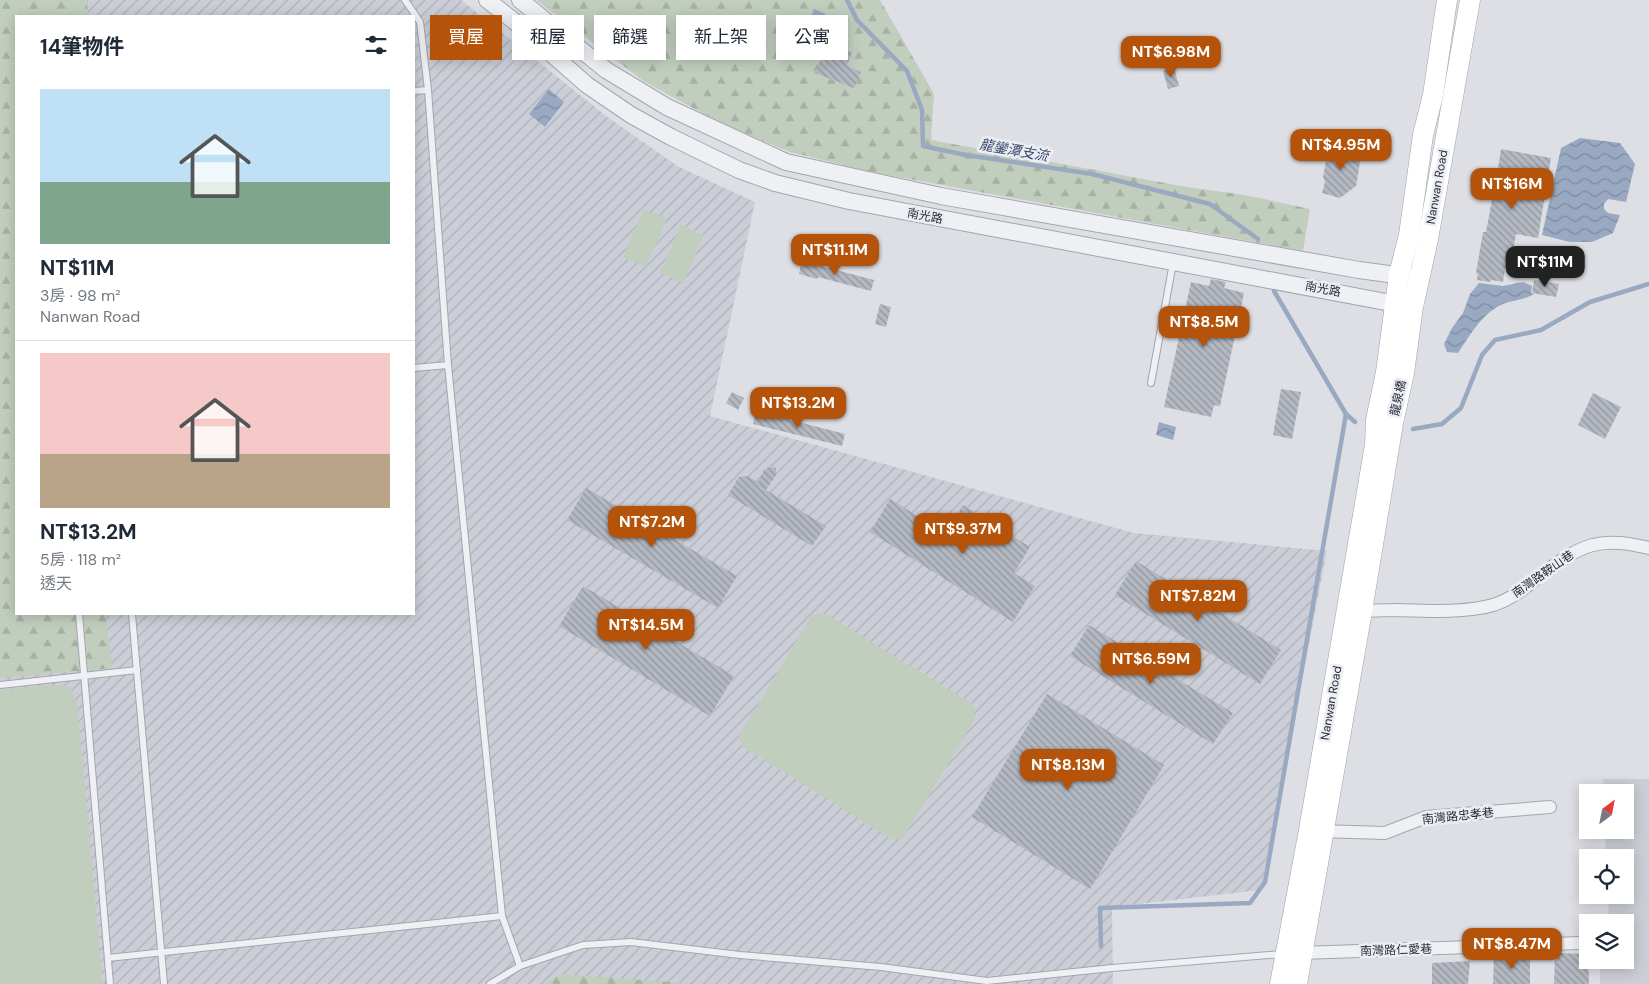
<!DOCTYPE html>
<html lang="zh-TW">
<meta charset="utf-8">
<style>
body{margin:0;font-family:"DM Sans","Noto Sans TC",sans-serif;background:#f6f6f7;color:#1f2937;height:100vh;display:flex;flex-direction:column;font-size:19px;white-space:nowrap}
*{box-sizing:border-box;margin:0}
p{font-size:16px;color:#747a83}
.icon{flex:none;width:28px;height:28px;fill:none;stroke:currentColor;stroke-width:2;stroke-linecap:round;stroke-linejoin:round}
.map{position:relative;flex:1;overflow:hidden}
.sheet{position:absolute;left:15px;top:15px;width:400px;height:600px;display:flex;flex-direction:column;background:#fff;border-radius:0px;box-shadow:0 2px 12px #0003}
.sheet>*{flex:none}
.guide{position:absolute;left:430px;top:15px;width:475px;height:45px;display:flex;gap:10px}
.needle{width:32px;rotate:32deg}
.buttons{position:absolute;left:1579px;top:784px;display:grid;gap:10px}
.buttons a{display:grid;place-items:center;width:55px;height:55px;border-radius:0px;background:#fff;box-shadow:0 2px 12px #0003;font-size:25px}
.price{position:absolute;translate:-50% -42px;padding:0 11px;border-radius:10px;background:#b45309;color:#fff;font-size:16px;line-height:32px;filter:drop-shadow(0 1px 2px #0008)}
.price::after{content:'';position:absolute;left:50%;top:30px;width:15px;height:11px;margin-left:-8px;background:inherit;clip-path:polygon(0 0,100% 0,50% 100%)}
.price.selected{background:#222;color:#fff}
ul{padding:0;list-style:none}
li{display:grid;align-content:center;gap:10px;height:265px;padding:0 25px}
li+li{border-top:1px solid #e0e1e3}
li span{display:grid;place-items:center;height:155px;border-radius:0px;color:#555}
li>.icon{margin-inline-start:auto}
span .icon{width:90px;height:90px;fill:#fffc;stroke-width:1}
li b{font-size:21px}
h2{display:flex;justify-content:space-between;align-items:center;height:60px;padding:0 25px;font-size:21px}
.pill{padding:0 18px;border-radius:0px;background:#fff;box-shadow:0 2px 12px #0003;font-size:18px;line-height:45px}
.pill.selected{background:#b45309;color:#fff}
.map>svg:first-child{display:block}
.built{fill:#cbced6}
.industrial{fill:url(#industrial-furrows);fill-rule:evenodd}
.green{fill:#c1cebe}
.forest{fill:url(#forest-firs)}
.water{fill:url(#water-waves)}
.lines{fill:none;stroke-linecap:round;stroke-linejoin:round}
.stream{stroke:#9aa9c2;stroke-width:4.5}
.building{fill:url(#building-back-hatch)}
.service-casing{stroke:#a3a6ae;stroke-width:8}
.minor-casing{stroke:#a3a6ae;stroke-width:14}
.tertiary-casing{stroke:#a3a6ae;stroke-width:18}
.primary-casing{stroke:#9da2b0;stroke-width:21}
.service{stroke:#eff0f4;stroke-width:6}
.minor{stroke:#eff0f4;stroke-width:12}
.tertiary{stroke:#eff0f4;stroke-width:16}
.primary{stroke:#fff;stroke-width:20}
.labels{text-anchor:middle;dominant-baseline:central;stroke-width:5;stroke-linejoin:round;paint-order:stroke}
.street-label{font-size:12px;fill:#282c3a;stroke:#eceef3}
.water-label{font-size:14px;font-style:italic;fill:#36476a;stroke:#eceef3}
</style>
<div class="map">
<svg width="1649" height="984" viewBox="0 0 1649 984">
<defs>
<pattern id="industrial-furrows" width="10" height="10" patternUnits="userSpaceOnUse" patternTransform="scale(1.25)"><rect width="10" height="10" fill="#cbced6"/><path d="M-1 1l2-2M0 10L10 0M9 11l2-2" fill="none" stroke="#aeb1b8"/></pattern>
<pattern id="forest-firs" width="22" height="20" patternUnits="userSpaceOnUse" patternTransform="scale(1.25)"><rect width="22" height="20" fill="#c1cebe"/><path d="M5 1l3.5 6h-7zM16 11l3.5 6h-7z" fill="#a6b1a4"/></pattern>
<pattern id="water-waves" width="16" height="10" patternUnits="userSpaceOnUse" patternTransform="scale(1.25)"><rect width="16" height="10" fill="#9aa9c2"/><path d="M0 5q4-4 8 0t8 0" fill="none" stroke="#7e8a9f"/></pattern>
<pattern id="building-back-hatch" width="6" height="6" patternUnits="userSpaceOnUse" patternTransform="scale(1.25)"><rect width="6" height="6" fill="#b4b8c1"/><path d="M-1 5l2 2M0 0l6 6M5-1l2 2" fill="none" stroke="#92969e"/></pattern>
</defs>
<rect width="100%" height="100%" fill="#dddfe5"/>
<!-- built -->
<polygon class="built" points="1603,779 1649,779 1649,984 1600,984 1600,960 1625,960 1625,922 1609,922 1608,895 1625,895 1625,858 1606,857 1605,830 1625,830 1625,792 1604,792"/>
<!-- industrial -->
<path class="industrial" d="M0 0H461L610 119 679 167 755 202 710 416 1134 533 1327 551 1261 890 1112 907 1113 984H0ZM16 16H414V614H16Z"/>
<!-- green -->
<g class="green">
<polygon points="644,209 667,219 646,267 623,257"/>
<polygon points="681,225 704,235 683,283 660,273"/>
<polygon points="824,613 974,705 975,719 903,838 893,840 742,746 739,736 812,615"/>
<polygon points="51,685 69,686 77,701 103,984 0,984 0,690"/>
</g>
<!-- forest -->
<g class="forest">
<polygon points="0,0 87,0 88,16 16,16 16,614 106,614 112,668 0,678"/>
<polygon points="536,0 880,0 934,94 931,140 1187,187 1245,195 1310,209 1303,251 871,172 790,152 726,126 645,82"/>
<polygon points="561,974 695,984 545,984"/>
</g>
<!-- water -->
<g class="water">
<polygon points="814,9 826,14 818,31 807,26"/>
<polygon points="549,89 564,102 545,127 529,114"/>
<polygon points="1580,138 1620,143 1635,164 1626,202 1608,199 1604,204 1604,209 1608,213 1620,215 1613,233 1592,242 1570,242 1542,235 1561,148"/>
<path d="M1523 282 1532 286 1531 293 1534 294C1523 301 1508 300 1497 307 1480 317 1468 338 1458 353L1447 352 1444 344 1452 328 1463 313 1470 294 1479 283 1503 286Z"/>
<polygon points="1159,422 1176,427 1173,440 1156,435"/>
</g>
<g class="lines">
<!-- stream -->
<g class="stream">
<polyline points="847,0 857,20 907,71 922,110 923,146 966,155 1092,174 1210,204 1258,239"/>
<polyline points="1274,291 1346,414 1355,422"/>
<polyline points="1413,429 1442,424 1461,408 1482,355 1495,340 1541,330 1590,302 1649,284"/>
<polyline points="1101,946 1100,908 1250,903 1265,882 1346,414"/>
</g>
</g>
<!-- building -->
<g class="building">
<polygon points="800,32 852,52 847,66 861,72 854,88 815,73 821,59 794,48"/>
<polygon points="1174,68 1179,86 1168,89 1163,71"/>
<polygon points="1329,145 1362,151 1356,186 1340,198 1322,193 1325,182 1323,177"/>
<polygon points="1501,149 1551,158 1538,238 1516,234 1510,269 1505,268 1503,282 1491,280 1490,282 1477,280 1478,274 1476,273 1483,232 1486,232 1492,200 1488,199 1491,181 1496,182"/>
<polygon points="802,261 874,280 871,291 818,277 817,279 799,274"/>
<polygon points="1211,279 1226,282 1224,288 1244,293 1220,406 1214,405 1211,417 1164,407 1191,282 1209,286"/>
<polygon points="1534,280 1559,284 1556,297 1532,293"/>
<polygon points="880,304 891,307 886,327 875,324"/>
<polygon points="1281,389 1301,392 1292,439 1273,435"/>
<polygon points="732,392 744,398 738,410 726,403"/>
<polygon points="1593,393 1621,407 1605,439 1578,425"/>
<polygon points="756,411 845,434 842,446 753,424"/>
<polygon points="769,467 776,468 776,475 766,490 826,526 812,546 728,495 739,477 747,476 758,482 764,470"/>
<polygon points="586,488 737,576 718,608 567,520"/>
<polygon points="890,499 945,533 963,505 1030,547 1014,573 1035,586 1013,622 870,532"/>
<polygon points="1136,561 1281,650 1260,684 1115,595"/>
<polygon points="583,586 734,676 710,716 559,626"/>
<polygon points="1089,625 1233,713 1213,744 1070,656"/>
<polygon points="1047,694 1164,765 1090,889 972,817"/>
<polygon points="1555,953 1588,954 1589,984 1554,984"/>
<polygon points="1530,955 1530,984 1493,984 1494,956"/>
<polygon points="1470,961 1468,984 1432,984 1432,963"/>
</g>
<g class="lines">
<defs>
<g id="service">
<polyline points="405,0 420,22 428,90 448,365 502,916 520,966"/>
<polyline points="414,91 428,90"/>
<polyline points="414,368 448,365"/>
<polyline points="1151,383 1173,263"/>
<polyline points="79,614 110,984"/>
<polyline points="132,614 164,984"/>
<polyline points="0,685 137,670"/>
<polyline points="108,958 502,916"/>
<polyline points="490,984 520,966 583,945 631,942 740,955 881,967 987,981 1112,968 1282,954"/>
</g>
<g id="minor">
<path d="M1356 611C1370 611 1384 610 1398 610 1427 611 1466 613 1493 605 1512 599 1526 587 1541 575 1581 545 1599 535 1649 548"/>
<polyline points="1319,831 1385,833 1426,817 1550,807"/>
<polyline points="1302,953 1580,943"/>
</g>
<g id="tertiary">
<polyline points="487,0 514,21 587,85 631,115 671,137 739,170 775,183 849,201 1407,306"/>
<polyline points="520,0 606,70 667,107 786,162 941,196 1359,270 1411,277"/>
</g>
<g id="primary">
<polyline points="1280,984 1309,830 1375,445 1376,420 1386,372 1399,275 1409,235 1423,135 1433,95 1447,0"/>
<polyline points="1297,984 1362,611 1393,423 1404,373 1413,307 1428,239 1470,0"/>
</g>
</defs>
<!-- service casing -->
<use href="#service" class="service-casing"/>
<!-- minor casing -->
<use href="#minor" class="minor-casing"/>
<!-- tertiary casing -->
<use href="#tertiary" class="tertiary-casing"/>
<!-- primary casing -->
<use href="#primary" class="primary-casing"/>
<!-- service -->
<use href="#service" class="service"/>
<!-- minor -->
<use href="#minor" class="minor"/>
<!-- tertiary -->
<use href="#tertiary" class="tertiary"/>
<!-- primary -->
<use href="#primary" class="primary"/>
</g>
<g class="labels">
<!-- street labels -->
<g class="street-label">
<text transform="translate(1437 187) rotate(-80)">Nanwan Road</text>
<text transform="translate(925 216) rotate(11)">南光路</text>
<text transform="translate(1323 289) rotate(11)">南光路</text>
<text transform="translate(1398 398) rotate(-78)">龍泉橋</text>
<text transform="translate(1543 574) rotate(-35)">南灣路鞍山巷</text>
<text transform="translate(1331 703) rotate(-80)">Nanwan Road</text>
<text transform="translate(1458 816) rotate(-6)">南灣路忠孝巷</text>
<text transform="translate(1396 950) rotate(-2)">南灣路仁愛巷</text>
</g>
<!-- water labels -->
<g class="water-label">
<text transform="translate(1014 150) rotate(10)">龍鑾潭支流</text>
</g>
</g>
</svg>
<div class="buttons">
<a><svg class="needle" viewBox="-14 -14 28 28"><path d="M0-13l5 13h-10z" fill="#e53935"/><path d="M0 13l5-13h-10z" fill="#747a83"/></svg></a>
<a><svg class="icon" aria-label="locate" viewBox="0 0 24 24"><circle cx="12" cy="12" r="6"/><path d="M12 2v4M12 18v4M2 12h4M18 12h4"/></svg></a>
<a><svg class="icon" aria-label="layers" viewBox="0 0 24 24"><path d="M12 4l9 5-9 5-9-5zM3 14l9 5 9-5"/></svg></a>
</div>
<b class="price" style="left:1171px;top:78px">NT$6.98M</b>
<b class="price" style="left:1341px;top:171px">NT$4.95M</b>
<b class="price" style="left:1512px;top:210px">NT$16M</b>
<b class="price" style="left:835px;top:276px">NT$11.1M</b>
<b class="price selected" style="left:1545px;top:288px">NT$11M</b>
<b class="price" style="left:1204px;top:348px">NT$8.5M</b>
<b class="price" style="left:798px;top:429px">NT$13.2M</b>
<b class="price" style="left:652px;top:548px">NT$7.2M</b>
<b class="price" style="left:963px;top:555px">NT$9.37M</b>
<b class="price" style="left:1198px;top:622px">NT$7.82M</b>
<b class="price" style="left:646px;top:651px">NT$14.5M</b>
<b class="price" style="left:1151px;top:685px">NT$6.59M</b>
<b class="price" style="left:1068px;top:791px">NT$8.13M</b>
<b class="price" style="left:1512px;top:970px">NT$8.47M</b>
<div class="guide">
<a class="pill selected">買屋</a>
<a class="pill">租屋</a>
<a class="pill">篩選</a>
<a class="pill">新上架</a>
<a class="pill">公寓</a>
</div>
<section class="sheet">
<h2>14筆物件<svg class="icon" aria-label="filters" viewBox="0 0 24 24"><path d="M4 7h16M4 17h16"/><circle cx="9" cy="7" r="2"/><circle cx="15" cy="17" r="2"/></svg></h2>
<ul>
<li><span style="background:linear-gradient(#bfe0f5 60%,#7fa58c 0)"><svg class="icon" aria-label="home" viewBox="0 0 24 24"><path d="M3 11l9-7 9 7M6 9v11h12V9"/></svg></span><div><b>NT$11M</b><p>3房 · 98 m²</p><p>Nanwan Road</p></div></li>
<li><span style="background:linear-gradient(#f6c9c9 65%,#b9a48a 0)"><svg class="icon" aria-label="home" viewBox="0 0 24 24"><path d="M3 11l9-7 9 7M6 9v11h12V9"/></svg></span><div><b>NT$13.2M</b><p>5房 · 118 m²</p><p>透天</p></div></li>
</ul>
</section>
</div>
